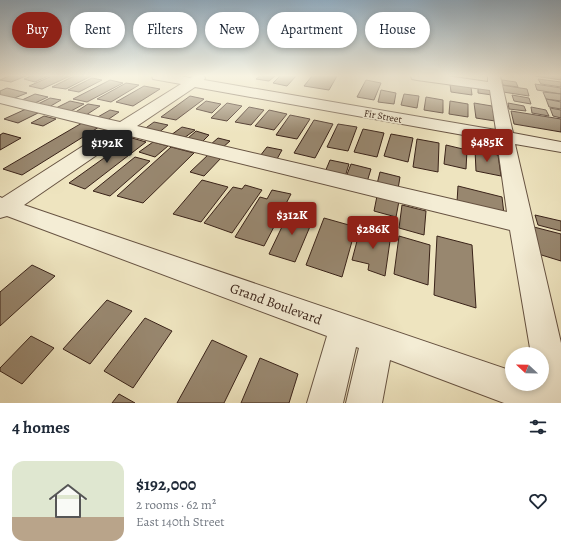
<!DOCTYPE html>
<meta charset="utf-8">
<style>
body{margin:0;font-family:Alegreya,serif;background:#f6f6f7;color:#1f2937;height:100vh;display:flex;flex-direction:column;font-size:15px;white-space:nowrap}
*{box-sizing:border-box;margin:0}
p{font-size:13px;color:#747a83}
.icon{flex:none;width:22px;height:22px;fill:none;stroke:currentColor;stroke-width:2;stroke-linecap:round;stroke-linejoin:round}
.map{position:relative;height:403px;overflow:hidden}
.details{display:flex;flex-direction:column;background:#fff;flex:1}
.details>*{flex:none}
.banner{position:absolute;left:12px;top:12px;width:537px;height:36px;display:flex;gap:8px}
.needle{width:26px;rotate:292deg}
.buttons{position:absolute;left:505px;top:347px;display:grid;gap:8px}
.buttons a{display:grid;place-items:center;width:44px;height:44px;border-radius:50%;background:#fff;box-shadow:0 2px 6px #0003;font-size:20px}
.price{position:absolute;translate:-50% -34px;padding:0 9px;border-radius:4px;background:#8f2418;color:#fff;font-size:13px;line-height:26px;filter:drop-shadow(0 1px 2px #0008)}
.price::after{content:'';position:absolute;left:50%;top:24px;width:12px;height:9px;margin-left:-6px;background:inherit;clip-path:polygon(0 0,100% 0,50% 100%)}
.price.current{background:#222;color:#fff}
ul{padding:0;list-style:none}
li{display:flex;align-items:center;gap:12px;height:100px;padding:0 12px}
li span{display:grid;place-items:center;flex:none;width:112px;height:80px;border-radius:12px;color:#555}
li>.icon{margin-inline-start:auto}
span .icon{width:48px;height:48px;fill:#fffc;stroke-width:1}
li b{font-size:17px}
h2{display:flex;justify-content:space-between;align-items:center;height:48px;padding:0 12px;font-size:17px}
.chip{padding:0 14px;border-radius:18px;background:#fff;box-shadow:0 2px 6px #0003;font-size:14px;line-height:36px}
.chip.current{background:#8f2418;color:#fff}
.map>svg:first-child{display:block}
.building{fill:#98876f;stroke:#3a2319}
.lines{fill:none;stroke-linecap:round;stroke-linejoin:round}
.minor-casing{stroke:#675342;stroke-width:2}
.minor{fill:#f4edd5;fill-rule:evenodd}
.labels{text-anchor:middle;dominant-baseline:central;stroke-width:3.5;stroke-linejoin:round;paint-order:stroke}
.far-street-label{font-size:10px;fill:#3a2319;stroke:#f4edd5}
.near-street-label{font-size:14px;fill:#3a2319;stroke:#f4edd5}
</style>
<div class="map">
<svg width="561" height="403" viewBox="0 0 561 403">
<rect width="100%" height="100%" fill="#eee4bf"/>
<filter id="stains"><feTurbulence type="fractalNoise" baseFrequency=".005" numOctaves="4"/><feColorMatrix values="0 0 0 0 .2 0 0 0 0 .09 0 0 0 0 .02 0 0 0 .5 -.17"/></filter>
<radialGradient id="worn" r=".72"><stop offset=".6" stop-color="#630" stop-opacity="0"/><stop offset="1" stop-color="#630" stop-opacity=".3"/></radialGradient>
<!-- building -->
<g class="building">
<polygon points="9,76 26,76 11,82 0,80"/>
<polygon points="31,76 48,76 35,82 24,79"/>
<polygon points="52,76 70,76 42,89 29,86"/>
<polygon points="74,76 91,76 66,89 52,87"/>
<polygon points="260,76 275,76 269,81 256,79"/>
<polygon points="280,76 296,76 287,86 273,83"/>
<polygon points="312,76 337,76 329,90 304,86"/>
<polygon points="535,76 561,76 561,80"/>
<polygon points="92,78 102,80 79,92 68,90"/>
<polygon points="538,79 561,82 561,87 541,84"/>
<polygon points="110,80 123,83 87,102 73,99"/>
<polygon points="366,80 381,83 374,100 357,97"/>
<polygon points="502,80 516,82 518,87 503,85"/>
<polygon points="126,83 139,85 111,102 97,99"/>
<polygon points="450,84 471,87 472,95 451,92"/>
<polygon points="535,84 561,88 561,94 537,90"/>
<polygon points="501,85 527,89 529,96 503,92"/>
<polygon points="144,86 160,89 133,106 116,102"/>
<polygon points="7,88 27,93 12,99 0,96 0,91"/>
<polygon points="478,88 491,90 492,95 478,93"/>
<polygon points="381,90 396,93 394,104 378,102"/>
<polygon points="543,92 561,94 561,101 546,99"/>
<polygon points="35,94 48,97 35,103 22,100"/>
<polygon points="404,94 419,96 417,108 401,105"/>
<polygon points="512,95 529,98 531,104 514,101"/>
<polygon points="190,96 204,99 176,120 161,117"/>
<polygon points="426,97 443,100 443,113 424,110"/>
<polygon points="50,98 61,100 49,107 38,104"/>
<polygon points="546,99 561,102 561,109 549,107"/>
<polygon points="70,101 84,104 71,111 56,108"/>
<polygon points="206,101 221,104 212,113 196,109"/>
<polygon points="450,101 468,104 468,117 449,114"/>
<polygon points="227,103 242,106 227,121 211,118"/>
<polygon points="474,103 492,106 495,121 476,118"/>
<polygon points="508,103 524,106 526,111 509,109"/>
<polygon points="88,104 100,106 86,115 74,113"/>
<polygon points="249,107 264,110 251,125 235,122"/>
<polygon points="531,107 546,110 549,116 532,113"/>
<polygon points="550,108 561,110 561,118 553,116"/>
<polygon points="26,109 40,112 18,123 4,119"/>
<polygon points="110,110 119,112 106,121 96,118"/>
<polygon points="269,110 287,114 274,130 255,126"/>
<polygon points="511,111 561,119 561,132 514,124"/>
<polygon points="290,115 310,119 297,139 276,135"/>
<polygon points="44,116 56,119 43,126 31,123"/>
<polygon points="314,120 333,124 315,158 294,153"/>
<polygon points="154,122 168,125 157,134 143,130"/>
<polygon points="82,123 99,127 22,175 3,169"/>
<polygon points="338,124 357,127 348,151 327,147"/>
<polygon points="182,127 195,130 184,138 171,135"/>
<polygon points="363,129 384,133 377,157 354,152"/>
<polygon points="196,131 209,135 201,143 187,139"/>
<polygon points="3,133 21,138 0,150 0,135"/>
<polygon points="391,134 413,138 408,162 384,156"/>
<polygon points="132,138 146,142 85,189 69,183"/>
<polygon points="218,138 230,141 222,148 210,145"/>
<polygon points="417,139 439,143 438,172 413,167"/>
<polygon points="153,142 168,146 155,157 139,152"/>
<polygon points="446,145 467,150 466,169 444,164"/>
<polygon points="171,147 194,153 143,203 117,196"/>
<polygon points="267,147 282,150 277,159 260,156"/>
<polygon points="475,150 498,155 501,176 476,171"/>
<polygon points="209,154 222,157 204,176 190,172"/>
<polygon points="135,157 150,161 110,196 93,191"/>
<polygon points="330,160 349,164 345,177 325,172"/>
<polygon points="351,164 371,169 367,182 346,177"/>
<polygon points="380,172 400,177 398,189 377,184"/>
<polygon points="202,180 228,187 201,222 173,214"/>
<polygon points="245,185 262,190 232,233 204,223 233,187 242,189"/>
<polygon points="458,186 502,197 504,214 457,202"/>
<polygon points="272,190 291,194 264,246 235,237 260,197 267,199"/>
<polygon points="377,196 399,201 396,217 374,211"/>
<polygon points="402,205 426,211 424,235 399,228"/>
<polygon points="290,210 314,217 295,262 269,254"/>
<polygon points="535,215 561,221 561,231 538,225"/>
<polygon points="324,218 356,227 342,277 306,265"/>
<polygon points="361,226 391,234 385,276 368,270 369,264 352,260"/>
<polygon points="530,226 561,234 561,261 535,253"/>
<polygon points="399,236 430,245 428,285 394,274"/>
<polygon points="437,236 472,245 476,308 434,295"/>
<polygon points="32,265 55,276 0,326 0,292"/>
<polygon points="107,300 132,311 90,364 63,349"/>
<polygon points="145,318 172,331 133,388 104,371"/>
<polygon points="31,336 54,348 22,384 0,371 0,368"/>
<polygon points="212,340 247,356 224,403 177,403"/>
<polygon points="260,358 298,374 289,403 241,403"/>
<polygon points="119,394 135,403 112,403"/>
</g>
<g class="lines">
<defs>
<path id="minor" d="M152 76H181L190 78 193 76H204L205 78 204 80 496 130 490 90 417 80 412 79 411 76H447L488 82V76H500L513 133 561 142V152L515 144 561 343V403H504L390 360 382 403H346L359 348 356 347 343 403H307L327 336 7 216 0 218V197L2 198 108 130 0 103V95L120 122 181 84 153 79ZM195 87 497 141 507 212 137 126ZM126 135 510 230 531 354H542V384H512V371L24 205Z"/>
</defs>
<!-- minor casing -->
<use href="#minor" class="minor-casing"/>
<!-- minor -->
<use href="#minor" class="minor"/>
</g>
<!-- sky -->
<linearGradient id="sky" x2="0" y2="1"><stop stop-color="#92adc1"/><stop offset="0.57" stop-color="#f7f3e2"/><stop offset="1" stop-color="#f7f3e2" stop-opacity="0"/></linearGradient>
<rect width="561" height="133" fill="url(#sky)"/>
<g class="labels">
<!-- far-street labels -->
<g class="far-street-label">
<text transform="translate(383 116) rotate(10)">Fir Street</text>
</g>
<!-- near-street labels -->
<g class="near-street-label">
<text transform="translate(276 304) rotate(20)">Grand Boulevard</text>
</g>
</g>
<rect width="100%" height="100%" filter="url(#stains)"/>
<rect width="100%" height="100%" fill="url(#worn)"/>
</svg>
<div class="buttons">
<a><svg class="needle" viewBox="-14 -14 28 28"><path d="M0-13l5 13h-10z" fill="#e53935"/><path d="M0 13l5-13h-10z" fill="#747a83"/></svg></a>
</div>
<b class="price" style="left:487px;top:163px">$485K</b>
<b class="price current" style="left:107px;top:164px">$192K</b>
<b class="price" style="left:292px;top:236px">$312K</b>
<b class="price" style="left:373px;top:250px">$286K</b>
<div class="banner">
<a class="chip current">Buy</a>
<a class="chip">Rent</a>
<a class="chip">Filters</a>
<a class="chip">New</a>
<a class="chip">Apartment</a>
<a class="chip">House</a>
</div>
</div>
<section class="details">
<h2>4 homes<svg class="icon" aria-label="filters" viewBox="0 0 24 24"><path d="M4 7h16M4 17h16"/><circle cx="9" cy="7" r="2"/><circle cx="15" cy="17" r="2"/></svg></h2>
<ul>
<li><span style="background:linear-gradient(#dfe7d0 70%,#b9a48a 0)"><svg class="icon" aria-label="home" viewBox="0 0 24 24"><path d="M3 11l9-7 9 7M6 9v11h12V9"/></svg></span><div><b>$192,000</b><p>2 rooms · 62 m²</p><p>East 140th Street</p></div><svg class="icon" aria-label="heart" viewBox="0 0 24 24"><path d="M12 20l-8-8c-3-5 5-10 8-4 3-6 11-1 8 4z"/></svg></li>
</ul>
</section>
